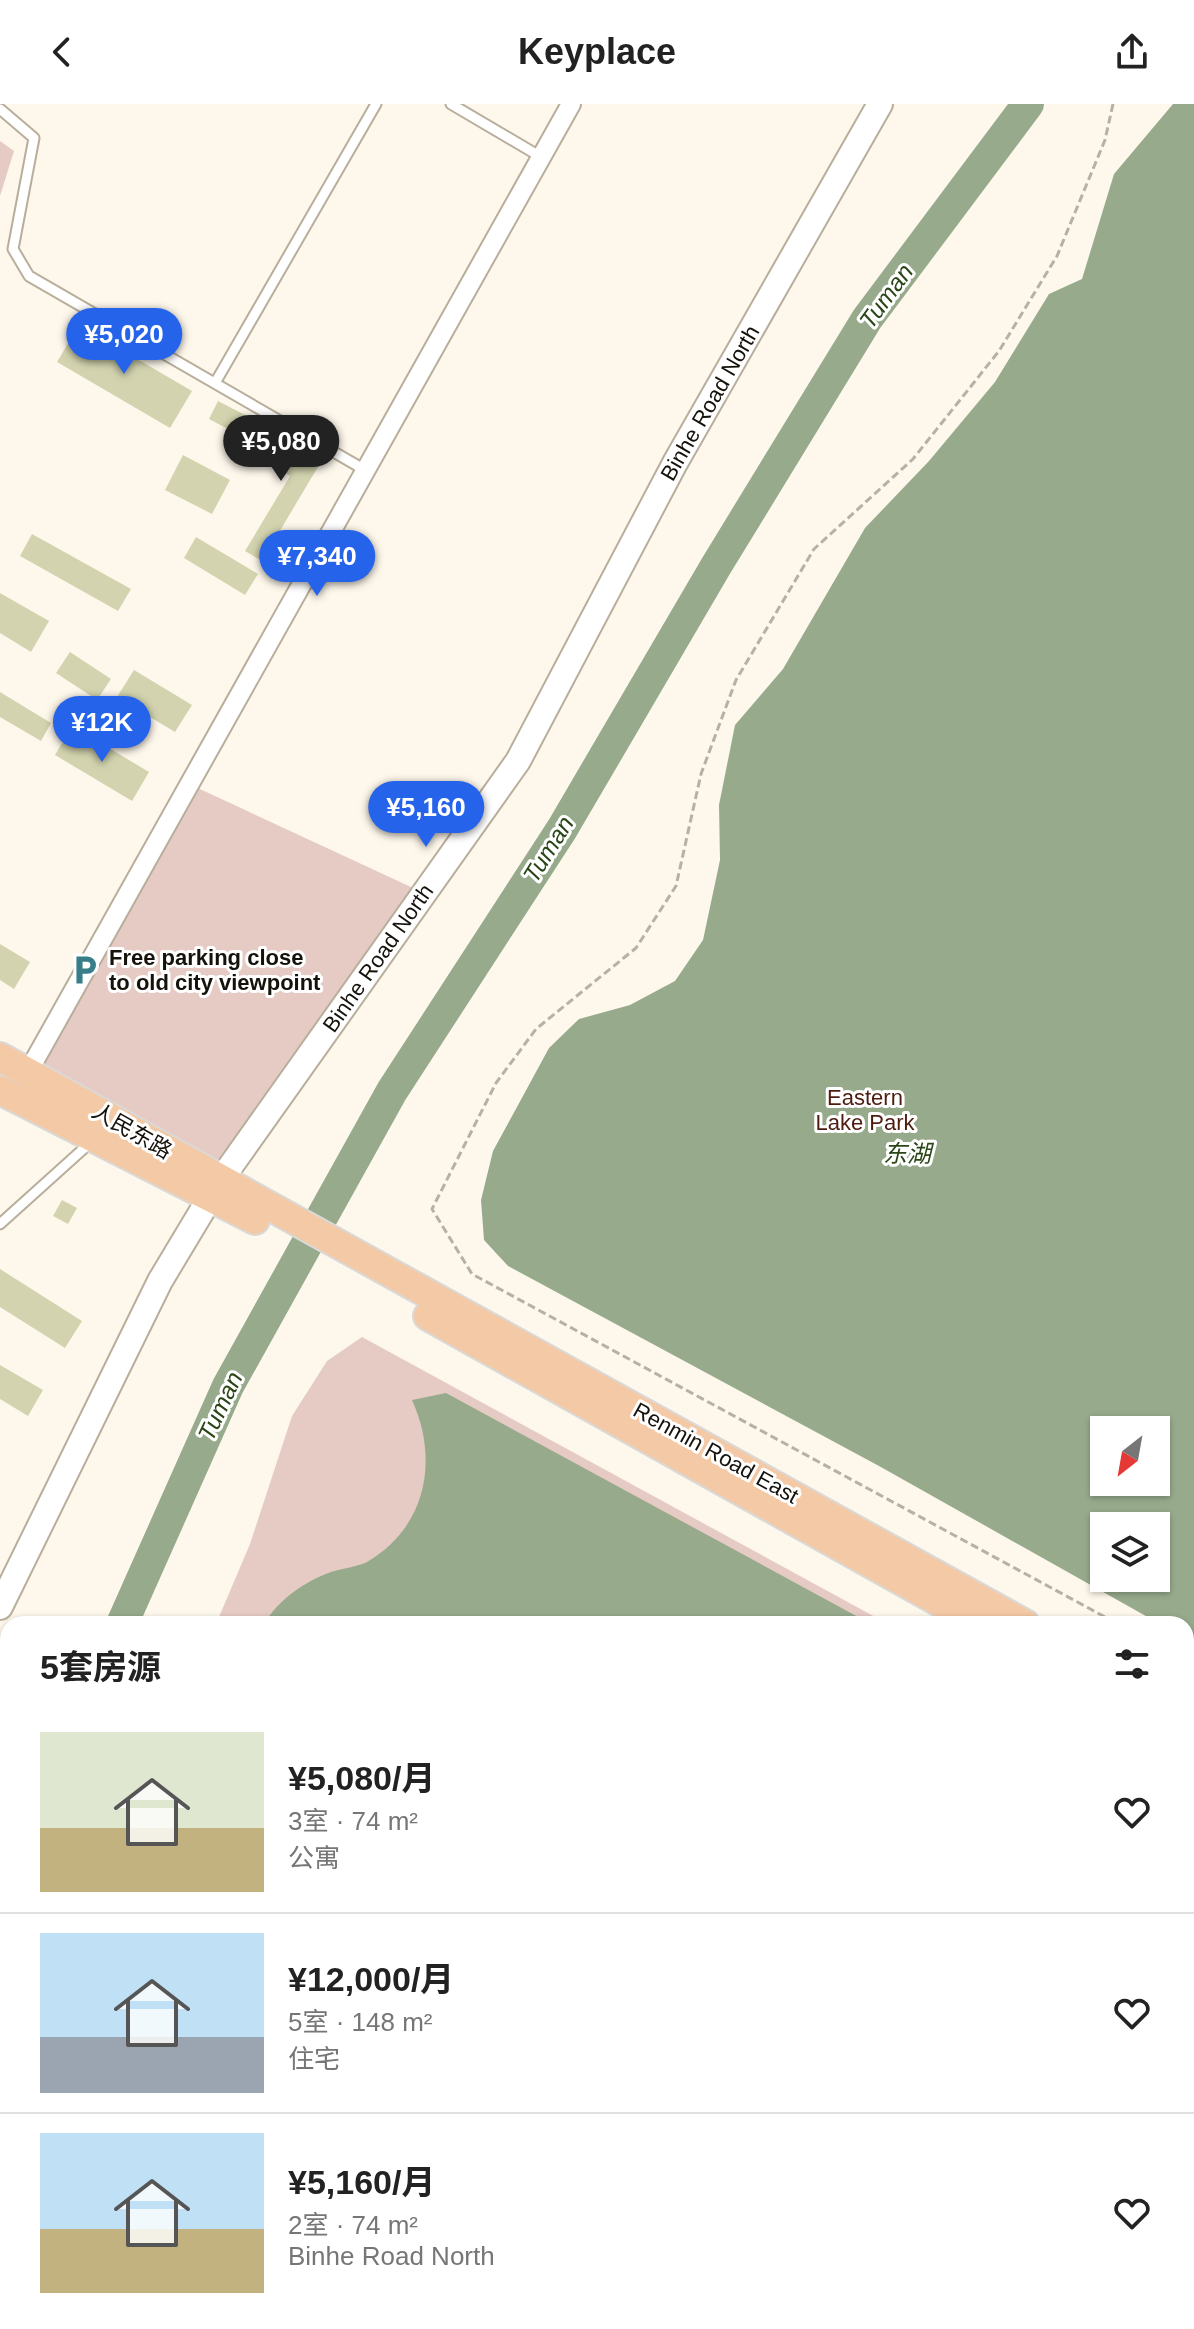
<!DOCTYPE html>
<html lang="zh">
<meta charset="utf-8">
<style>
body{margin:0;font-family:Arial,"Noto Sans SC",sans-serif;background:#f6f6f6;color:#222;height:100vh;display:flex;flex-direction:column;font-size:30px;white-space:nowrap}
*{box-sizing:border-box;margin:0}
p{font-size:26px;color:#767676}
.icon{flex:none;width:44px;height:44px;fill:none;stroke:currentColor;stroke-width:2;stroke-linecap:round;stroke-linejoin:round}
.map{position:relative;flex:1;overflow:hidden}
.side{position:absolute;left:0px;top:1512px;width:1194px;height:714px;display:flex;flex-direction:column;background:#fff;border-radius:24px 24px 0 0;box-shadow:0 2px 6px #0004}
.side>*{flex:none}
.needle{width:52px;rotate:211deg}
.tools{position:absolute;left:1090px;top:1312px;display:grid;gap:16px}
.tools a{display:grid;place-items:center;width:80px;height:80px;border-radius:0px;background:#fff;box-shadow:0 2px 6px #0004;font-size:40px}
.price{position:absolute;translate:-50% -68px;padding:0 18px;border-radius:28px;background:#2563eb;color:#fff;font-size:26px;line-height:52px;filter:drop-shadow(0 2px 4px #0008)}
.price::after{content:'';position:absolute;left:50%;top:48px;width:24px;height:18px;margin-left:-12px;background:inherit;clip-path:polygon(0 0,100% 0,50% 100%)}
.price.active{background:#222;color:#fff}
ul{padding:0;list-style:none}
li{display:flex;align-items:center;gap:24px;height:200px;padding:0 40px}
li+li{border-top:2px solid #e0e0e0}
li span{display:grid;place-items:center;flex:none;width:224px;height:160px;border-radius:0px;color:#555}
li>.icon{margin-inline-start:auto}
span .icon{width:96px;height:96px;fill:#fffc;stroke-width:1}
li b{font-size:34px}
h2{display:flex;justify-content:space-between;align-items:center;height:96px;padding:0 40px;font-size:34px}
header{display:flex;justify-content:space-between;align-items:center;height:104px;padding:0 40px;background:#fff;font-size:36px;font-weight:600}
.map>svg:first-child{display:block}
.green{fill:#e5cbc4}
.water{fill:#97ab8c;fill-rule:evenodd}
.lines{fill:none;stroke-linecap:round;stroke-linejoin:round}
.river{stroke:#97ab8c;stroke-width:32}
.building{fill:#d3d4af}
.lane-casing{stroke:#b8ae9b;stroke-width:13}
.street-casing{stroke:#b8ae9b;stroke-width:22}
.secondary-casing{stroke:#b8ae9b;stroke-width:28}
.primary-casing{stroke:#dad9d8;stroke-width:32}
.path{stroke:#b6b1a6;stroke-width:3;stroke-dasharray:8 4;stroke-linecap:butt}
.lane{stroke:#fff;stroke-width:9}
.street{stroke:#fff;stroke-width:18}
.secondary{stroke:#fff;stroke-width:24}
.primary{stroke:#f4c9a5;stroke-width:28}
.labels{text-anchor:middle;dominant-baseline:central;stroke-width:6;stroke-linejoin:round;paint-order:stroke}
.street-label{font-size:22px;fill:#15120b;stroke:#fff}
.poi-label{font-size:22px;font-weight:bold;fill:#15120b;stroke:#fff;text-anchor:start}
.park-label{font-size:22px;fill:#4e1c0f;stroke:#fff}
.water-label{font-size:24px;font-style:italic;fill:#2a4516;stroke:#fff}
</style>
<header><svg class="icon" aria-label="back" viewBox="0 0 24 24"><path d="M15 5l-7 7 7 7"/></svg>Keyplace<svg class="icon" aria-label="share" viewBox="0 0 24 24"><path d="M12 15V3M7 8l5-5 5 5M5 13v7h14v-7"/></svg></header>
<div class="map">
<svg width="1194" height="2225" viewBox="0 0 1194 2225">
<rect width="100%" height="100%" fill="#fef8ec"/>
<!-- green -->
<g class="green">
<polygon points="0,37 14,47 0,92"/>
<polygon points="189,680 424,789 220,1077 28,968"/>
<polygon points="362,1233 888,1520 216,1520 250,1440 292,1312 327,1257"/>
<polygon points="1186,1683 1194,1687 1194,2108 1186,2105"/>
<polygon points="1186,2136 1194,2139 1194,2225 1039,2225 1032,2218 1186,2218"/>
<polygon points="162,2218 418,2218 411,2225 166,2225"/>
</g>
<!-- water -->
<g class="water">
<path d="M1173 0H1194V1539L1186 1535V1520H1160L879 1362 508 1162 484 1136 481 1096 493 1047 549 944 579 915 630 901 675 877 703 836 720 756 719 701 735 621 783 565 865 424 929 357 995 278 1049 190 1082 175 1114 70ZM1104 1326H1156V1378H1104ZM1104 1422H1156V1474H1104Z"/>
<path d="M446 1289 871 1520H264C279 1495 304 1478 331 1468 343 1464 357 1463 367 1458 427 1423 439 1355 412 1296Z"/>
<polygon points="1186,1691 1194,1696 1194,1996 1186,1998"/>
</g>
<g class="lines">
<!-- river -->
<g class="river">
<polyline points="122,1520 228,1282 392,987 562,725 716,462 867,215 1028,0"/>
<polyline points="8,1929 8,1961"/>
<polyline points="98,2218 102,2225"/>
</g>
</g>
<!-- building -->
<g class="building">
<polygon points="79,221 192,287 170,324 57,258"/>
<polygon points="218,297 251,314 241,332 209,315"/>
<polygon points="264,320 322,356 262,457 245,447 290,372 247,346"/>
<polygon points="183,351 230,376 212,410 165,386"/>
<polygon points="32,430 131,485 118,507 20,452"/>
<polygon points="196,433 258,470 245,491 184,454"/>
<polygon points="0,489 49,517 31,548 0,529"/>
<polygon points="70,548 111,575 97,596 56,569"/>
<polygon points="134,566 192,601 175,628 117,593"/>
<polygon points="0,588 51,619 41,637 0,613"/>
<polygon points="72,622 149,668 132,697 55,651"/>
<polygon points="0,840 30,858 14,885 0,876"/>
<polygon points="62,1096 77,1104 68,1120 53,1112"/>
<polygon points="0,1165 82,1217 65,1244 0,1203"/>
<polygon points="0,1261 43,1286 28,1312 0,1295"/>
</g>
<g class="lines">
<defs>
<g id="lane">
<polyline points="451,0 541,53"/>
<polyline points="0,5 34,34 13,145 29,172 365,366"/>
<polyline points="215,279 376,0"/>
<polyline points="0,1120 91,1038"/>
</g>
<g id="street">
<polyline points="28,968 571,0"/>
<polyline points="1186,2126 1194,2130"/>
<polyline points="430,2225 439,2218"/>
</g>
<polyline id="secondary" points="0,1503 160,1177 220,1077 518,657 675,359 880,0"/>
<g id="primary">
<polyline points="0,953 1025,1520"/>
<polyline points="0,986 255,1116"/>
<polyline points="428,1212 979,1520"/>
<polyline points="1186,1609 1194,1613"/>
<polyline points="1186,1636 1194,1640"/>
</g>
</defs>
<!-- lane casing -->
<use href="#lane" class="lane-casing"/>
<!-- street casing -->
<use href="#street" class="street-casing"/>
<!-- secondary casing -->
<use href="#secondary" class="secondary-casing"/>
<!-- primary casing -->
<use href="#primary" class="primary-casing"/>
<!-- path -->
<g class="path">
<polyline points="1113,0 1105,36 1057,152 999,247 913,355 814,445 736,576 701,670 676,782 636,844 536,925 496,979 432,1105 472,1170 1118,1520"/>
<polyline points="1186,1557 1194,1561"/>
</g>
<!-- lane -->
<use href="#lane" class="lane"/>
<!-- street -->
<use href="#street" class="street"/>
<!-- secondary -->
<use href="#secondary" class="secondary"/>
<!-- primary -->
<use href="#primary" class="primary"/>
</g>
<!-- icons -->
<defs>
<symbol id="parking-bare" viewBox="-9 -9 18 18"><path d="M-3.5-5.5H1a3.5 3.5 0 0 1 0 7H-1V5.5H-3.5ZM-1-3.4V-.6H.8a1.4 1.4 0 0 0 0-2.8Z" fill="#377e88" stroke="#fff" stroke-width="2.5" paint-order="stroke"/></symbol>
</defs>
<g fill-rule="evenodd">
<use href="#parking-bare" x="63" y="844" width="44" height="44"/>
</g>
<g class="labels">
<!-- street labels -->
<g class="street-label">
<text transform="translate(710 299) rotate(-60)">Binhe Road North</text>
<text transform="translate(378 854) rotate(-55)">Binhe Road North</text>
<text transform="translate(132 1027) rotate(30)">人民东路</text>
<text transform="translate(716 1349) rotate(29)">Renmin Road East</text>
</g>
<!-- poi labels -->
<g class="poi-label">
<text x="109" y="853">Free parking close<tspan x="109" dy="25">to old city viewpoint</tspan></text>
</g>
<!-- park labels -->
<g class="park-label">
<text x="865" y="993">Eastern<tspan x="865" dy="25">Lake Park</tspan></text>
</g>
<!-- water labels -->
<g class="water-label">
<text transform="translate(886 192) rotate(-54)">Tuman</text>
<text transform="translate(548 745) rotate(-58)">Tuman</text>
<text x="907" y="1049">东湖</text>
<text transform="translate(220 1302) rotate(-65)">Tuman</text>
</g>
</g>
</svg>
<div class="tools">
<a><svg class="needle" viewBox="-14 -14 28 28"><path d="M0-13l5 13h-10z" fill="#e53935"/><path d="M0 13l5-13h-10z" fill="#767676"/></svg></a>
<a><svg class="icon" aria-label="layers" viewBox="0 0 24 24"><path d="M12 4l9 5-9 5-9-5zM3 14l9 5 9-5"/></svg></a>
</div>
<b class="price" style="left:124px;top:272px">¥5,020</b>
<b class="price active" style="left:281px;top:379px">¥5,080</b>
<b class="price" style="left:317px;top:494px">¥7,340</b>
<b class="price" style="left:102px;top:660px">¥12K</b>
<b class="price" style="left:426px;top:745px">¥5,160</b>
<section class="side">
<h2>5套房源<svg class="icon" aria-label="filters" viewBox="0 0 24 24"><path d="M4 7h16M4 17h16"/><circle cx="9" cy="7" r="2"/><circle cx="15" cy="17" r="2"/></svg></h2>
<ul>
<li><span style="background:linear-gradient(#dfe7d0 60%,#c2b280 0)"><svg class="icon" aria-label="home" viewBox="0 0 24 24"><path d="M3 11l9-7 9 7M6 9v11h12V9"/></svg></span><div><b>¥5,080/月</b><p>3室 · 74 m²</p><p>公寓</p></div><svg class="icon" aria-label="heart" viewBox="0 0 24 24"><path d="M12 20l-8-8c-3-5 5-10 8-4 3-6 11-1 8 4z"/></svg></li>
<li><span style="background:linear-gradient(#bfe0f5 65%,#9aa5b1 0)"><svg class="icon" aria-label="home" viewBox="0 0 24 24"><path d="M3 11l9-7 9 7M6 9v11h12V9"/></svg></span><div><b>¥12,000/月</b><p>5室 · 148 m²</p><p>住宅</p></div><svg class="icon" aria-label="heart" viewBox="0 0 24 24"><path d="M12 20l-8-8c-3-5 5-10 8-4 3-6 11-1 8 4z"/></svg></li>
<li><span style="background:linear-gradient(#bfe0f5 60%,#c2b280 0)"><svg class="icon" aria-label="home" viewBox="0 0 24 24"><path d="M3 11l9-7 9 7M6 9v11h12V9"/></svg></span><div><b>¥5,160/月</b><p>2室 · 74 m²</p><p>Binhe Road North</p></div><svg class="icon" aria-label="heart" viewBox="0 0 24 24"><path d="M12 20l-8-8c-3-5 5-10 8-4 3-6 11-1 8 4z"/></svg></li>
</ul>
</section>
</div>
